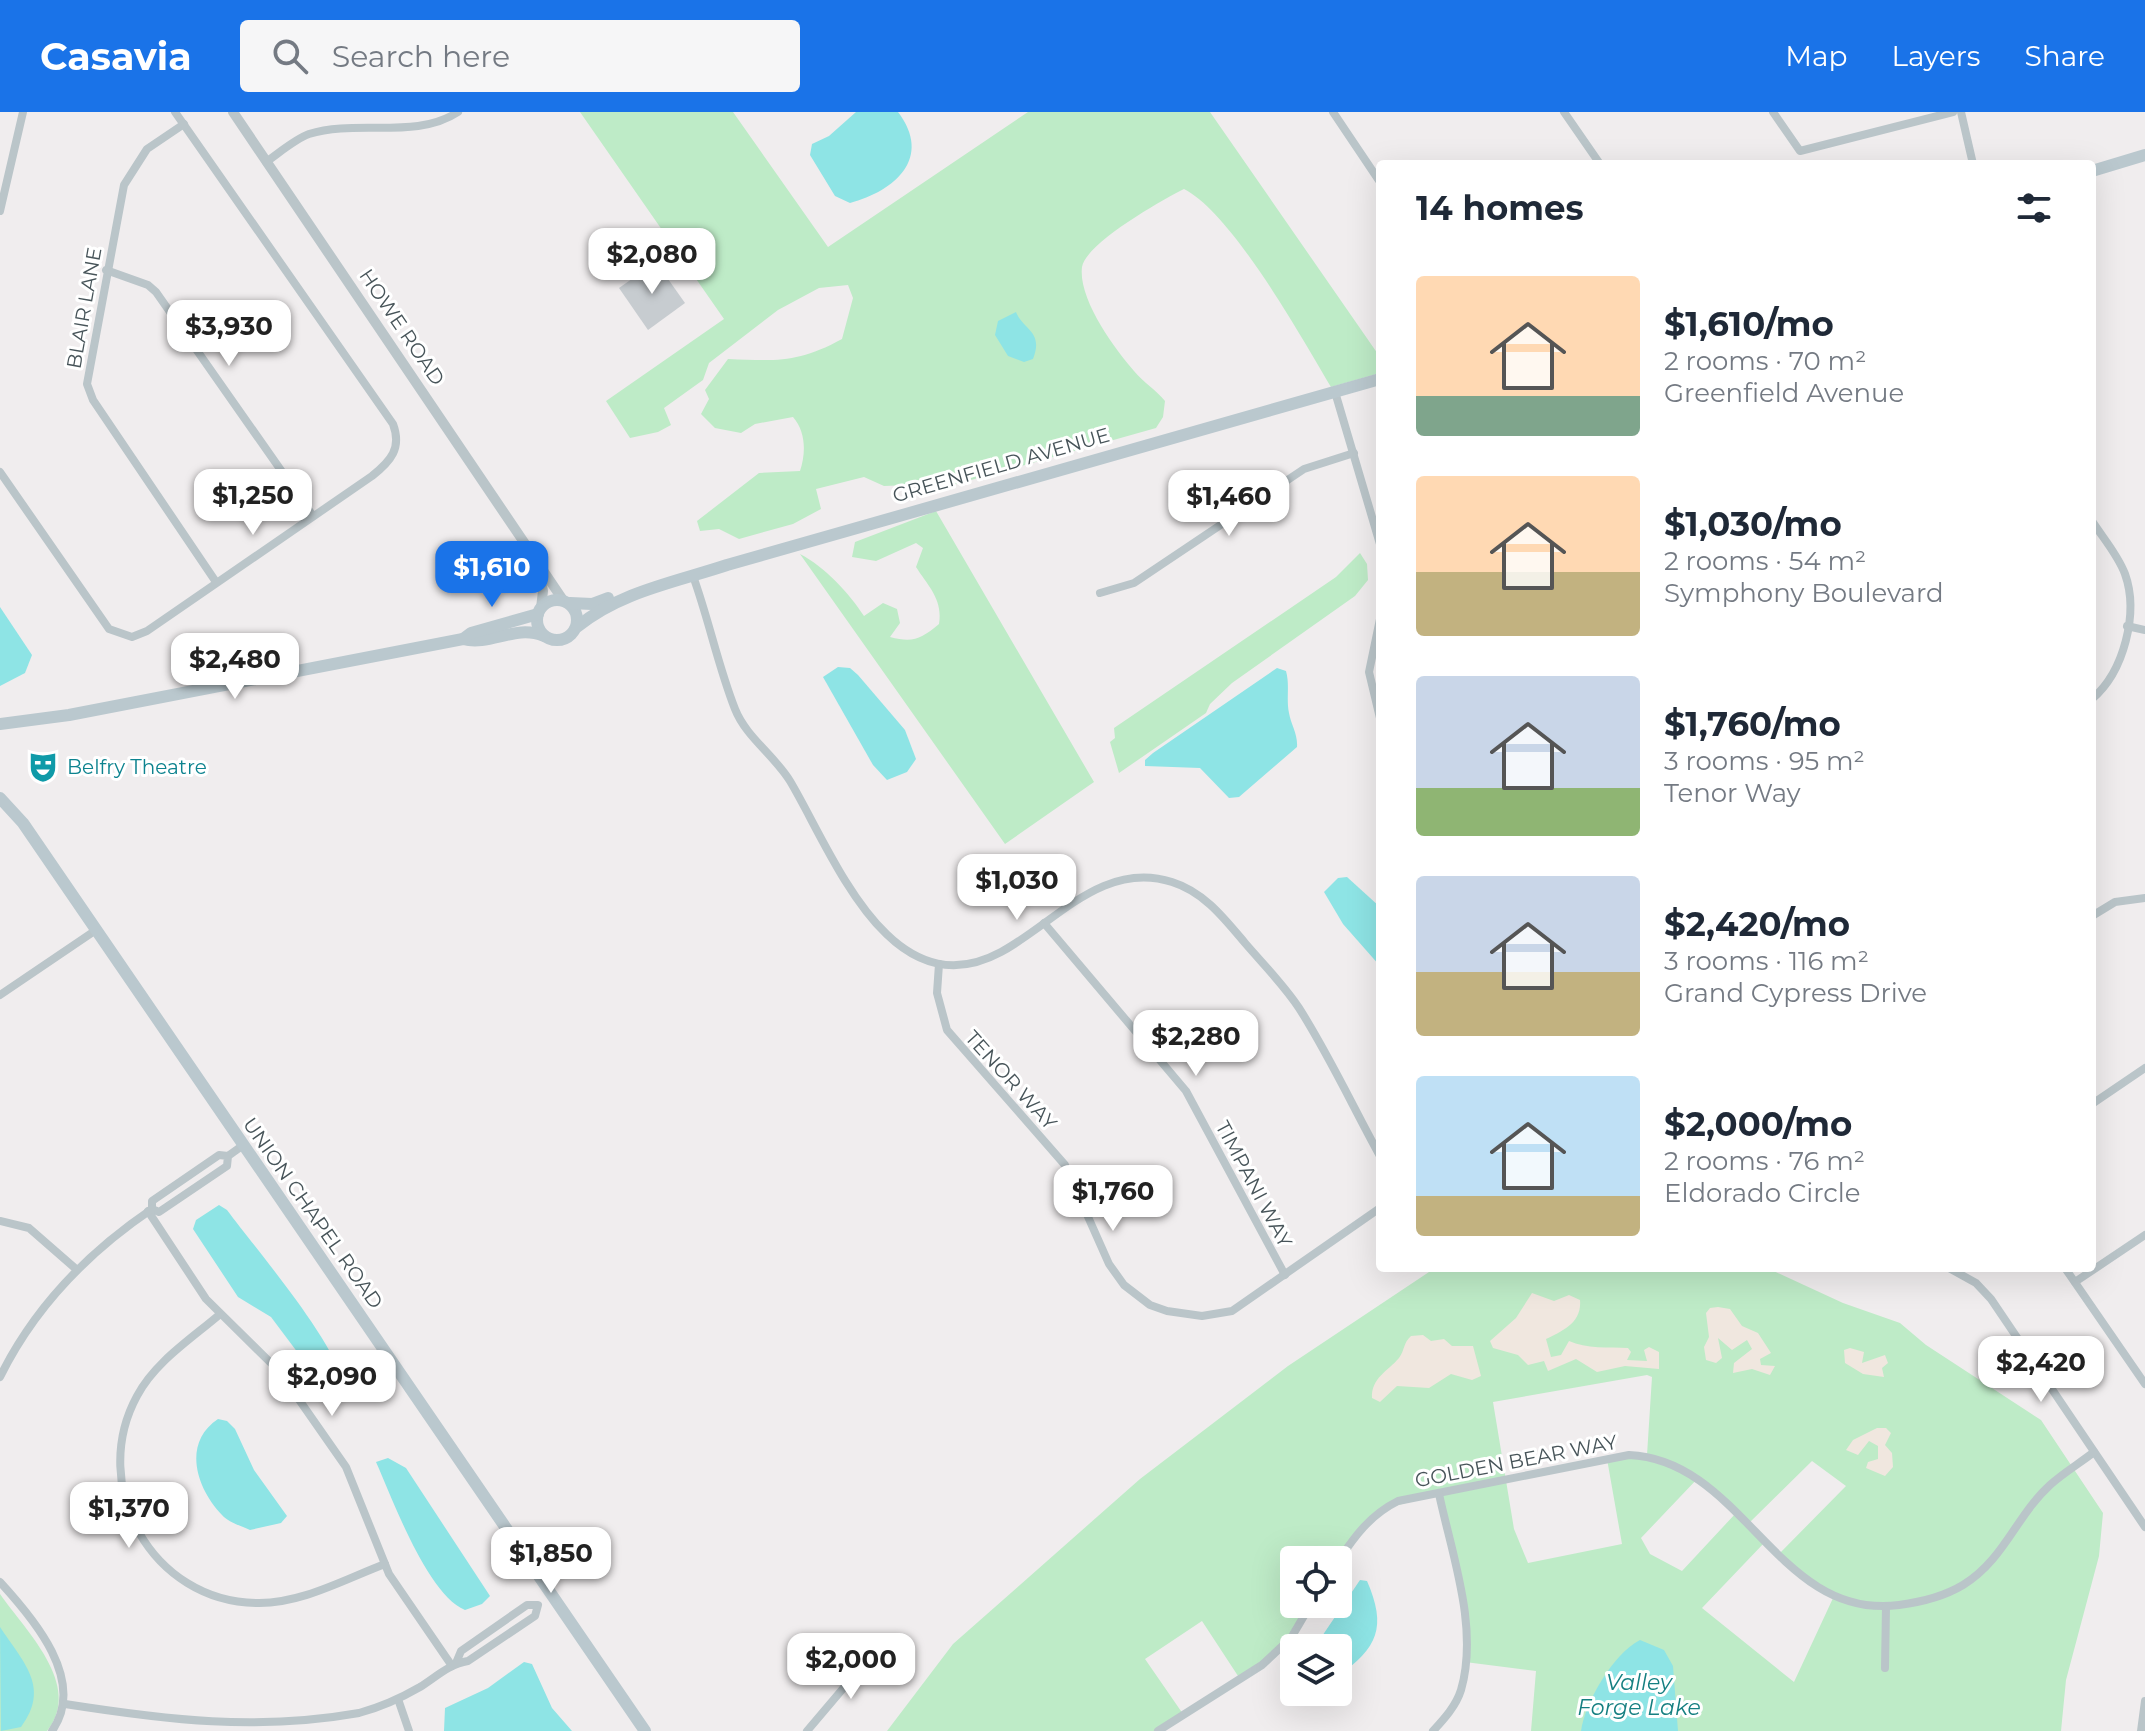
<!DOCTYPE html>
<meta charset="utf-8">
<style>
body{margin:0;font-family:Montserrat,sans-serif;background:#f6f6f7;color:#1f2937;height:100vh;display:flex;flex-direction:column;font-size:30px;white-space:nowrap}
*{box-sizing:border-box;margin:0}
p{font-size:26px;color:#747a83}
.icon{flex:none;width:44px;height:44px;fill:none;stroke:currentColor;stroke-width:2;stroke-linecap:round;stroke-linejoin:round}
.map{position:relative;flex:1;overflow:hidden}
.details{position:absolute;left:1376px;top:48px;width:720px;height:1112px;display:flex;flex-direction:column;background:#fff;border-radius:8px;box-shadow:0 8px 32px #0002}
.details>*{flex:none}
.buttons{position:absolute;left:1280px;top:1434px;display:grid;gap:16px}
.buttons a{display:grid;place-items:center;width:72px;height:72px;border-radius:8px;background:#fff;box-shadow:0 8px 32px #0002;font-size:40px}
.price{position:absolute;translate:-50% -68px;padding:0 18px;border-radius:16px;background:#fff;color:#222;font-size:26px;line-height:52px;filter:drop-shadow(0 2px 4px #0008)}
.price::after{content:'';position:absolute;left:50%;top:48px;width:24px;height:18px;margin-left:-12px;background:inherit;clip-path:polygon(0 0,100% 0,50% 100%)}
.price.current{background:#1a73e8;color:#fff}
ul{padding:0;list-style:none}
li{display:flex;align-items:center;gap:24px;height:200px;padding:0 40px}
li span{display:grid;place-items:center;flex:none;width:224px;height:160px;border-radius:8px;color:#555}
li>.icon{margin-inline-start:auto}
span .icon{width:96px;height:96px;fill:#fffc;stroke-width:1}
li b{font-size:34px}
h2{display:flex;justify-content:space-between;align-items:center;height:96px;padding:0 40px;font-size:34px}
header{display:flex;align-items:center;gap:48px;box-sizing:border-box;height:112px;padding:0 40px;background:#1a73e8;color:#fff}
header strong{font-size:38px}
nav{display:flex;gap:44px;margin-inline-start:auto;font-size:28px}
.search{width:560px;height:72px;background:#f6f6f7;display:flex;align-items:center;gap:20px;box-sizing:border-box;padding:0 28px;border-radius:8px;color:#747a83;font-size:30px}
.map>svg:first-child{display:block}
.green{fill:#beebc7;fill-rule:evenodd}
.sand{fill:#f0e7df}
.water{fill:#8ee4e5}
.building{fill:#c7ccd0}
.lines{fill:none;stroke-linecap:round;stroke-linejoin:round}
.minor{stroke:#bac5c9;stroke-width:8}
.tertiary{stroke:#bac5c9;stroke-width:10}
.secondary{stroke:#bac8ce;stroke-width:12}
.labels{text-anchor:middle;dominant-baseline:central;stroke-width:6;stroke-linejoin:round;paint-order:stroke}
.street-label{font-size:20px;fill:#475459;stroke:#fff}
.culture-label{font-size:20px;fill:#0d838f;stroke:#fff;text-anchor:start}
.water-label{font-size:22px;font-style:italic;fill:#157f81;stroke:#fff}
</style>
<header>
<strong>Casavia</strong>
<div class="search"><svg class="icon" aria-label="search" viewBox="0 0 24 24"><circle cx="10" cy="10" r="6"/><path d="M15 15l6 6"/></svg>Search here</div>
<nav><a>Map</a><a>Layers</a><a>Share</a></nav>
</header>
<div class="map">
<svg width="2145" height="1619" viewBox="0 0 2145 1619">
<rect width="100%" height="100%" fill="#f0edee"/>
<!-- green -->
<g class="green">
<path d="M580 0H733L828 135 1028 0H1210L1380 245V261L1331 275C1302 226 1232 101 1184 77 1162 88 1086 131 1082 155 1078 187 1114 236 1134 259 1143 270 1156 278 1165 289L1163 305 1156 316 932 379 910 373 884 374 864 365 816 377 821 397 793 412 739 427 719 417 700 419 697 409 759 361 800 359C806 341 806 320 793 305L755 312 741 321 715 316 701 302 709 287 705 278 728 247C777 249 798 251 842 227L853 186 848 173 819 176 778 198 709 251 703 268 664 296 671 313 658 320 630 326 606 289 724 207Z"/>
<path d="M936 399 1094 670 1005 732 800 442C825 455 849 481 864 504L883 491 897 497 900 511 890 525C913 531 921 527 939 512 943 487 928 474 916 455L923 436 916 431 876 449 852 445 855 430Z"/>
<polygon points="1360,441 1367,452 1368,468 1355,484 1232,571 1210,592 1206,601 1119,661 1110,630 1115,626 1114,616 1336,465"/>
<path d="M1435 1156H1767L1843 1191 1900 1211 1926 1233 2041 1308 2103 1401 2099 1444 2066 1568 2061 1619H1531L1536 1559 1465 1550 1466 1514 1439 1382 1380 1398 1338 1448H1294V1492H1311L1291 1526 1240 1567 1202 1509 1145 1547 1183 1602 1158 1619H887L953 1532 1140 1367 1288 1254ZM1647 1263 1652 1265 1647 1343 1607 1347 1622 1432 1528 1451 1514 1417 1493 1290ZM1812 1349 1846 1374 1778 1443 1834 1484 1794 1570 1702 1496 1765 1430 1748 1412ZM1699 1365 1736 1401 1682 1459 1650 1442 1641 1426Z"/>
<path d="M0 1482C25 1518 84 1574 47 1619H0Z"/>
</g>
<!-- sand -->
<g class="sand">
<path d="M1532 1181 1554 1189 1569 1183 1580 1188C1582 1211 1562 1219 1546 1227L1551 1245 1561 1243 1569 1229C1586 1237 1609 1235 1628 1236L1631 1240 1627 1248 1647 1249 1644 1238 1649 1235 1659 1240V1257L1625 1254 1597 1260 1576 1247 1548 1259 1544 1249 1528 1253 1518 1243 1493 1236 1490 1229 1516 1206Z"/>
<polygon points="1718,1195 1730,1197 1742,1214 1758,1221 1771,1241 1760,1247 1761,1253 1775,1254 1770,1263 1752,1257 1733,1261 1734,1251 1752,1237 1747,1228 1732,1238 1718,1226 1722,1246 1716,1251 1706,1248 1704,1235 1709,1225 1706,1201 1710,1196"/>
<path d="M1423 1223 1431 1229 1444 1227 1452 1234H1473L1481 1264 1472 1268 1451 1262 1429 1276 1397 1274 1380 1290 1372 1286C1371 1266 1388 1259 1399 1246 1405 1238 1403 1231 1411 1224Z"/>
<polygon points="1850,1236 1864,1240 1862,1251 1885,1243 1888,1251 1882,1256 1884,1265 1863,1262 1845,1251 1844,1238"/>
<polygon points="1877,1316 1886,1316 1891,1321 1885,1333 1892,1341 1893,1355 1885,1364 1866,1356 1868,1350 1878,1347 1878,1334 1869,1329 1858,1343 1846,1338 1853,1328"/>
</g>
<!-- water -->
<g class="water">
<path d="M856 0H898C933 46 895 79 850 91L835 84 810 43 812 32 829 24Z"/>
<path d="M1016 200C1023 218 1044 219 1033 247L1024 250 1008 244 995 223 998 209Z"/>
<polygon points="0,495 32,543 25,561 0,574"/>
<polygon points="838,555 850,556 858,563 905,618 916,647 907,660 887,668 873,653 823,565"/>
<path d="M1277 556 1286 559C1290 573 1286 587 1289 601 1291 613 1298 622 1297 635L1239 685 1229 686 1200 656 1145 654V648L1153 641Z"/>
<polygon points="1347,765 1380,795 1380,854 1343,812 1324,780 1338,766"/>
<path d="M219 1093 227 1098C256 1137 332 1226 342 1268L337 1276 325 1277 271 1205 238 1185 193 1117 196 1108Z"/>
<path d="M218 1307 227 1309 235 1317 254 1358 287 1404 281 1411 250 1418C241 1414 228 1410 222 1403 196 1376 182 1331 218 1307Z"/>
<path d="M388 1346 406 1356 490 1484 482 1492 465 1498C427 1482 393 1388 376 1350Z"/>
<path d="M1360 1468 1367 1469C1387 1515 1378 1536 1338 1564V1536H1314Z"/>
<path d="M0 1515C23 1550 51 1575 21 1615L1 1619Z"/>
<path d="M1640 1528 1664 1538 1673 1554 1678 1619H1581C1585 1590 1613 1542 1640 1528Z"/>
<polygon points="524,1550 532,1552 552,1596 572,1619 444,1619 445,1596 488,1576"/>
</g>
<!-- building -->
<polygon class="building" points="656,150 685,191 648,218 619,176"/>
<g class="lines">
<!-- minor -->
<g class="minor">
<polyline points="1333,0 1380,70"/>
<polyline points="1564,0 1600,52"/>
<polyline points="1773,0 1800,39 1953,0"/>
<polyline points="1961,0 1973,52"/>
<polyline points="184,12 147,37 124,73 87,272 93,288 216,470"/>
<path d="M266 50C279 41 295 27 309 22 357 7 416 28 458 0"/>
<polyline points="0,99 23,0"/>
<polyline points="106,158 148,173 156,180 313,404"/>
<polyline points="1335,280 1380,432"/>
<path d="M0 360 109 517 132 525 147 519 372 364C391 349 402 336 393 312L175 0"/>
<path d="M2092 409C2103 426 2118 443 2125 462 2139 501 2124 560 2092 587"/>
<path d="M693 464C709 508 718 554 735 597 746 625 774 643 790 669 833 741 890 900 1001 840 1055 811 1103 748 1172 770 1204 780 1224 806 1245 831 1263 852 1284 873 1299 896 1329 943 1353 995 1380 1044"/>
<polyline points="1100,481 1134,471 1304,357 1354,341"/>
<polyline points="1380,507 1369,560 1380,606"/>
<polyline points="2127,514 2145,518"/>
<polyline points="2092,804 2115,790 2145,786"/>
<polyline points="1044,811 1186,979 1285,1163"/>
<polyline points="939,852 937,881 947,918 1065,1053 1109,1152 1124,1173 1150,1193 1167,1199 1202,1204 1232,1199 1380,1096"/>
<polyline points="0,883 96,818"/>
<polyline points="2092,992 2145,956"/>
<polyline points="228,1044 227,1054 159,1100 152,1097 152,1089 219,1043 228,1044 242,1034"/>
<polyline points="148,1099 206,1187 279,1259 346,1355 389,1462 452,1554"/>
<polyline points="0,1109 29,1116 76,1157"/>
<polyline points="1949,1156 1976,1171 1991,1187 2145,1415"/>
<polyline points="2065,1156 2145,1272"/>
<polyline points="2075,1170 2145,1123"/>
<path d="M219 1203C191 1227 155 1250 137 1284 88 1374 152 1490 257 1491 301 1492 345 1467 385 1452"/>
<path d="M0 1265C35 1194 87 1141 152 1097"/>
<path d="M1338 1449C1355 1424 1370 1403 1398 1389L1629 1343C1744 1348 1777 1509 1899 1493 1922 1490 1943 1485 1963 1473 2004 1448 2016 1404 2050 1373 2063 1361 2080 1351 2094 1340"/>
<path d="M0 1470C34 1507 87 1569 52 1619"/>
<polyline points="1885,1556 1886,1495"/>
<polyline points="398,1587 409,1619"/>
<path d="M65 1592C167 1608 257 1619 359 1601 381 1595 401 1586 420 1575 436 1565 449 1552 468 1549L535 1504 538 1493H527L461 1539 456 1551"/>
<polyline points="807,1619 874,1540"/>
<polyline points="1158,1619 1262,1553 1291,1526 1311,1492"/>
<path d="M1433 1619C1444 1607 1456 1594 1461 1578 1479 1516 1452 1443 1439 1382"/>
<polyline points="2141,1619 2145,1589"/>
</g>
<!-- tertiary -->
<g class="tertiary">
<polyline points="233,0 563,488"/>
<polyline points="538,453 543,479 541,496"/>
</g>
<!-- secondary -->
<g class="secondary">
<polyline points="2092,59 2145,43"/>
<circle cx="557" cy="508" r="20"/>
<polyline points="570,491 592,492 608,486"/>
<path d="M577 515C619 480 676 470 727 453L1380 267"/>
<path d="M463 527C491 534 515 512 544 524"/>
<polyline points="0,612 69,603 463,527 471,521 538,502"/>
<polyline points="0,686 23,711 645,1619"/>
</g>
</g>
<!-- icons -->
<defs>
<symbol id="theatre-bare" viewBox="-9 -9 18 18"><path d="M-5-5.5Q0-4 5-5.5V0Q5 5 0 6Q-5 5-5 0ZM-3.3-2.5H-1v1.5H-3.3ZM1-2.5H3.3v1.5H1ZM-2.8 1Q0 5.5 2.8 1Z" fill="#0f9aa8" stroke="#fff" stroke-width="2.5" paint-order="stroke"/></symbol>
</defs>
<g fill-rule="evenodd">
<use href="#theatre-bare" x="21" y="633" width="44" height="44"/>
</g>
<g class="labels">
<!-- street labels -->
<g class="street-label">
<text transform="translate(84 196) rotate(-80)">BLAIR LANE</text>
<text transform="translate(402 215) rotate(56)">HOWE ROAD</text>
<text transform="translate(1001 353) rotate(-16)">GREENFIELD AVENUE</text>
<text transform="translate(1011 968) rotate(48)">TENOR WAY</text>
<text transform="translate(1254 1072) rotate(62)">TIMPANI WAY</text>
<text transform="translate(313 1101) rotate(55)">UNION CHAPEL ROAD</text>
<text transform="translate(1516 1349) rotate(-11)">GOLDEN BEAR WAY</text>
</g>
<!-- culture labels -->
<g class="culture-label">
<text x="67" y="655">Belfry Theatre</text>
</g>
<!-- water labels -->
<g class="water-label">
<text x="1639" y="1570">Valley<tspan x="1639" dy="25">Forge Lake</tspan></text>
</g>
</g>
</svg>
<div class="buttons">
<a><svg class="icon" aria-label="locate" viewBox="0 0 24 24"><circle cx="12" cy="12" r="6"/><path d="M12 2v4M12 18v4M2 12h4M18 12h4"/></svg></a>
<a><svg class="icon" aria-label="layers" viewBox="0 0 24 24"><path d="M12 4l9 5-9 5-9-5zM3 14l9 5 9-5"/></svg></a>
</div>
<b class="price" style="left:652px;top:184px">$2,080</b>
<b class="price" style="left:229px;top:256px">$3,930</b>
<b class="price" style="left:253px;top:425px">$1,250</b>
<b class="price" style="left:1229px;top:426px">$1,460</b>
<b class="price current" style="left:492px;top:497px">$1,610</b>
<b class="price" style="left:235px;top:589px">$2,480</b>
<b class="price" style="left:1017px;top:810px">$1,030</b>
<b class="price" style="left:1196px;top:966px">$2,280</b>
<b class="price" style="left:1113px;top:1121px">$1,760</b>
<b class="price" style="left:2041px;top:1292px">$2,420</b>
<b class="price" style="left:332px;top:1306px">$2,090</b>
<b class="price" style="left:129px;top:1438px">$1,370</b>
<b class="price" style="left:551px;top:1483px">$1,850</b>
<b class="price" style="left:851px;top:1589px">$2,000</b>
<section class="details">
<h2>14 homes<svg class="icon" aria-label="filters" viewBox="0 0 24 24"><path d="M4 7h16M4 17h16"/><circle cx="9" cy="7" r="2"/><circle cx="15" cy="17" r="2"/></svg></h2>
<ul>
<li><span style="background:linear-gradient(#ffd9b3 75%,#7fa58c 0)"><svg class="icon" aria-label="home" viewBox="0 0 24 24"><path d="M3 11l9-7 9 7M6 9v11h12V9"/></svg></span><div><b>$1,610/mo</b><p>2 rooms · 70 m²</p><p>Greenfield Avenue</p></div></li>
<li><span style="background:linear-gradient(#ffd9b3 60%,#c2b280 0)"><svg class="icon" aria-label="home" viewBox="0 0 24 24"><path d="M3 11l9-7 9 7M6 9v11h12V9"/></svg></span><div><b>$1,030/mo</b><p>2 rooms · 54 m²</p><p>Symphony Boulevard</p></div></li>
<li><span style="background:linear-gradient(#c9d6e8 70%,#8fb573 0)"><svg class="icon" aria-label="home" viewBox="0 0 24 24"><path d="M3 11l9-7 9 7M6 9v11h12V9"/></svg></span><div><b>$1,760/mo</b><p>3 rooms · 95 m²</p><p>Tenor Way</p></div></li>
<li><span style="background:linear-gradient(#c9d6e8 60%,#c2b280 0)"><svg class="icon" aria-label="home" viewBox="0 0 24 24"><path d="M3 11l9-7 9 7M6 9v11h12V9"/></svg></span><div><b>$2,420/mo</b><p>3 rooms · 116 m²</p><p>Grand Cypress Drive</p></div></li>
<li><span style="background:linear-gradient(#bfe0f5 75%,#c2b280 0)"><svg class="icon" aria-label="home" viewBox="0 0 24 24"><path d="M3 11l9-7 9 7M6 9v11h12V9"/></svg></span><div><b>$2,000/mo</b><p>2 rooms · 76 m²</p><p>Eldorado Circle</p></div></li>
</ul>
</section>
</div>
